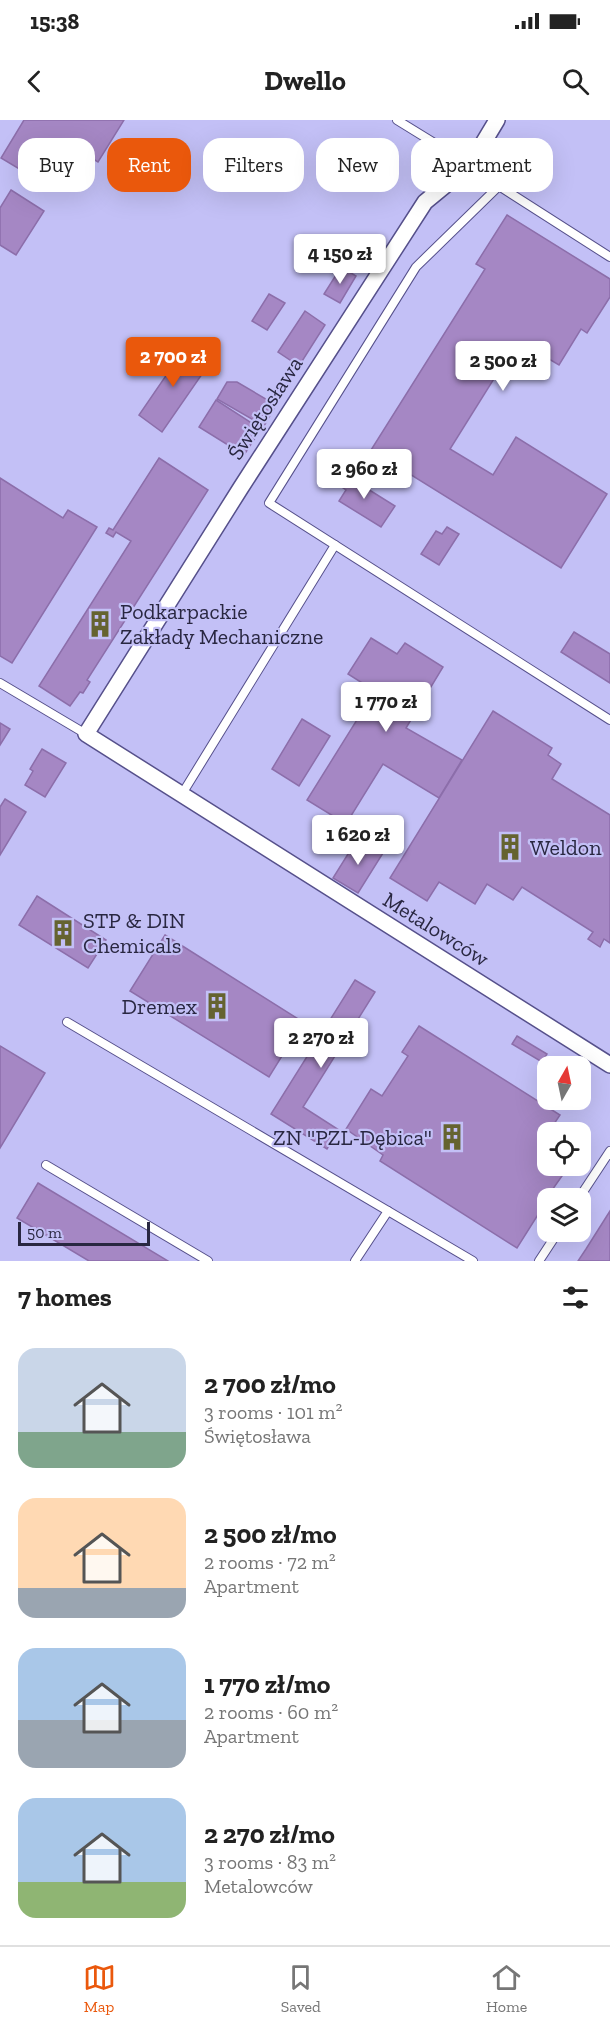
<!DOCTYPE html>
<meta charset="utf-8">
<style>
body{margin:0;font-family:"Zilla Slab",serif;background:#f6f6f6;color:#222;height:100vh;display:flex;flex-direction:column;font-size:22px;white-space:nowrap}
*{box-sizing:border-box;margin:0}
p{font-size:20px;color:#767676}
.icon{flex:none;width:33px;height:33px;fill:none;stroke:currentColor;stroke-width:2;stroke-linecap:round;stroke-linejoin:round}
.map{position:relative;height:1141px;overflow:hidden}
.details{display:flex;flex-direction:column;background:#fff;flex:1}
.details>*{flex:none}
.hud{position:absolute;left:18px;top:18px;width:574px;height:54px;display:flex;gap:12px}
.needle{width:39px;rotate:9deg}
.buttons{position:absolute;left:537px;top:936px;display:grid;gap:12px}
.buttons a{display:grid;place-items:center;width:54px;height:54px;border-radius:12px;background:#fff;box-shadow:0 6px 24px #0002;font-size:30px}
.scale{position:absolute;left:18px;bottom:15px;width:132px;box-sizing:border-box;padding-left:6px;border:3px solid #292741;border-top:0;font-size:16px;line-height:21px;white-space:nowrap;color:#292741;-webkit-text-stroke:4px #c3c0f6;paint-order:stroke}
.price{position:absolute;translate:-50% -51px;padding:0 14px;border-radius:6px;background:#fff;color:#222;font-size:20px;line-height:39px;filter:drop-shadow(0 2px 3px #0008)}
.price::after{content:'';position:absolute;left:50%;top:36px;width:18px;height:14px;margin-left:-9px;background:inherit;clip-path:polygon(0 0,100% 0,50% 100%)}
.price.on{background:#ea580c;color:#fff}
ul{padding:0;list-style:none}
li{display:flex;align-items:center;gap:18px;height:150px;padding:0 18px}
li span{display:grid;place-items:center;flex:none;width:168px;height:120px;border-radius:18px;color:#555}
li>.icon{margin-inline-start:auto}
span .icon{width:72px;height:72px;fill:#fffc;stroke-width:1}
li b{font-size:26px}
h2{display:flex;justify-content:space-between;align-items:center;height:72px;padding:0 18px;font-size:26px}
.pill{padding:0 21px;border-radius:18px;background:#fff;box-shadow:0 6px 24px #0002;font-size:21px;line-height:54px}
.pill.on{background:#ea580c;color:#fff}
.status{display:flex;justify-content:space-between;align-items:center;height:42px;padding:0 30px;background:#fff;direction:ltr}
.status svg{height:16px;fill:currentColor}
header{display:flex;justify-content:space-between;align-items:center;height:78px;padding:0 18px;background:#fff;font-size:27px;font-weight:700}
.tabs{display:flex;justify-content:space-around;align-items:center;height:84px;border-top:2px solid #e0e0e0;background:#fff;font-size:16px;color:#767676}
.tabs a{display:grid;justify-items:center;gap:3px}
.tabs .on{color:#ea580c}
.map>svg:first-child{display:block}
.building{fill:#a587c4;stroke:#8c6eaa;stroke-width:1.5}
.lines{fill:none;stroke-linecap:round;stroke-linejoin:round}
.service-casing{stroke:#56508b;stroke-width:10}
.minor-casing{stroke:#56508b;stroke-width:18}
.service{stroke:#fff;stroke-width:8}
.minor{stroke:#fff;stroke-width:15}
.labels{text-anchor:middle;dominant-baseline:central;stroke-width:4.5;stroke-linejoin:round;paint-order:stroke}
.street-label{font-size:22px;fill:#292741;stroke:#c3c0f6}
.poi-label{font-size:22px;fill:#292741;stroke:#c3c0f6;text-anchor:start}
</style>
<div class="status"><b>15:38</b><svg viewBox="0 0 49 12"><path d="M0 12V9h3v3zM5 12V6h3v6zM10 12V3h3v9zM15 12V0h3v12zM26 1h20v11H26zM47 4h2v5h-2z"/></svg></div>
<header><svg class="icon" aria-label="back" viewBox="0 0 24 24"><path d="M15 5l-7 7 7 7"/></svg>Dwello<svg class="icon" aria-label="search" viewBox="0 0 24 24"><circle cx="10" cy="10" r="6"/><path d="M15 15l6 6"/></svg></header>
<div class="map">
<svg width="610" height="1141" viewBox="0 0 610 1141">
<rect width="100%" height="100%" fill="#c3c0f6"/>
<!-- building -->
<g class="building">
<polygon points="24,0 124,0 98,42 80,31 56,71 1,38"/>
<polygon points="11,70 44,91 16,135 0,125 0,88"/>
<polygon points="507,95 610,159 610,177 587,213 581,209 559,245 544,236 536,250 510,233 450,329 493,355 516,317 607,374 561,448 371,330 485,149 476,144"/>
<polygon points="341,147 356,156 340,183 324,174"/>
<polygon points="269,174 285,183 267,210 252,201"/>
<polygon points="305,191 325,205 299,246 278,232"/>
<polygon points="174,224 207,247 162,312 139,295 174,244 164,238"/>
<polygon points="227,262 237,262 276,285 264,306 217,279"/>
<polygon points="216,280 261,309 244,335 199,307"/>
<polygon points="159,338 208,370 87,560 90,562 83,573 80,572 70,586 39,566 131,421 116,412 113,417 106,413 109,408 113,410"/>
<polygon points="339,351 395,386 381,407 339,381 346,370 333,361"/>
<polygon points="0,358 63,398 68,390 97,407 12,543 0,536"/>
<polygon points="447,407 459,414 439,445 421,434 436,411 442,414"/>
<polygon points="574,512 610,534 610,563 561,532"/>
<polygon points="371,518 397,534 405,523 443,547 406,608 462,640 439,678 383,644 346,704 307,680 375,571 348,554"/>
<polygon points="493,591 552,628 548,635 561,644 552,659 610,695 610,823 604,819 600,827 588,819 593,812 522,767 513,780 487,764 475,784 439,762 427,781 390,758"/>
<polygon points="302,599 330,616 299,666 272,649"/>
<polygon points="0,603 10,609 0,625"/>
<polygon points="42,629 66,643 45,677 25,665 33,651 30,649"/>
<polygon points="5,679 26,692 0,735 0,687"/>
<polygon points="358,718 383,733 358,773 333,758"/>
<polygon points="37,776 106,820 88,848 19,805"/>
<polygon points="165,815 303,902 269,957 130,871"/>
<polygon points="355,860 375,872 303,987 339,1010 327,1029 271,994"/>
<polygon points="419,906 560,995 546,1016 548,1017 548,1046 569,1046 550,1073 551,1074 517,1128 380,1041 383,1035 346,1009 371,969 382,976 408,936 402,932"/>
<polygon points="517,916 547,934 542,942 512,924"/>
<polygon points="0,926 45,953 0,1028"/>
<polygon points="38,1063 168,1141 89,1141 17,1098"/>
<polygon points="610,1091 610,1141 578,1141 586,1129"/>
</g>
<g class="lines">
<defs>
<g id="service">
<polyline points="397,0 470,45"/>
<polyline points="610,137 499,66 416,147 269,383 610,600"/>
<polyline points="0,563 86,614"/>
<polyline points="182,674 335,425"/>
<polyline points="67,902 473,1141"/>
<polyline points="46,1045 208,1141"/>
<polyline points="579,1078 610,1031"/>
<polyline points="355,1141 388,1091"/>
<polyline points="539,1141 558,1112"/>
</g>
<polyline id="minor" points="497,0 470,45 425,82 240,369 86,614 610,945"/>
</defs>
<!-- service casing -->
<use href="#service" class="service-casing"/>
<!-- minor casing -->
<use href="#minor" class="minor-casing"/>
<!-- service -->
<use href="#service" class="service"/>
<!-- minor -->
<use href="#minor" class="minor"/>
</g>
<!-- icons -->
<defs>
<symbol id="building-bare" viewBox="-9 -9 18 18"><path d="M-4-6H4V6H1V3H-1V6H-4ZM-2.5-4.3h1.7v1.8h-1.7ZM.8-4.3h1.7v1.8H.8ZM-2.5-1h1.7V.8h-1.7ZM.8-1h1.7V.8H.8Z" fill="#656330" stroke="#c3c0f6" stroke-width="2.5" paint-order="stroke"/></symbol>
</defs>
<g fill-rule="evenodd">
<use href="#building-bare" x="81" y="485" width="38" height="38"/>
<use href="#building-bare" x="491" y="708" width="38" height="38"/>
<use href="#building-bare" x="44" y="794" width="38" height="38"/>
<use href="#building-bare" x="198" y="867" width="38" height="38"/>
<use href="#building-bare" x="433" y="998" width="38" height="38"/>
</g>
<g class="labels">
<!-- street labels -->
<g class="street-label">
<text transform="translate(265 288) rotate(-57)">Świętosława</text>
<text transform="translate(436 809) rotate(32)">Metalowców</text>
</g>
<!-- poi labels -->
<g class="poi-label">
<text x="120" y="491">Podkarpackie<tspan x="120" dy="25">Zakłady Mechaniczne</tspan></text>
<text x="530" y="727">Weldon</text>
<text x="83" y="800">STP &amp; DIN<tspan x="83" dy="25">Chemicals</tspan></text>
<text x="197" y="886" text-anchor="end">Dremex</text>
<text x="432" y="1017" text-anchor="end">ZN "PZL-Dębica"</text>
</g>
</g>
</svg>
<div class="buttons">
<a><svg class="needle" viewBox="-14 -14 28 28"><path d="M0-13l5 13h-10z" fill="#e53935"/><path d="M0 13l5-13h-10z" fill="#767676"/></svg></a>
<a><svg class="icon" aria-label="locate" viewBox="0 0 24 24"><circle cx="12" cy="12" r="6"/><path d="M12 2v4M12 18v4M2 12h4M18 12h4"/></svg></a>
<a><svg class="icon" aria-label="layers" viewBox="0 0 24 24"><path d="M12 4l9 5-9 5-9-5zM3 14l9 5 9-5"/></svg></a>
</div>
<div class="scale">50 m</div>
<b class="price" style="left:340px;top:165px">4 150 zł</b>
<b class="price on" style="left:173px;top:268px">2 700 zł</b>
<b class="price" style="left:503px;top:272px">2 500 zł</b>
<b class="price" style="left:364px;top:380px">2 960 zł</b>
<b class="price" style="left:386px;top:613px">1 770 zł</b>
<b class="price" style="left:358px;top:746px">1 620 zł</b>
<b class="price" style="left:321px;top:949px">2 270 zł</b>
<div class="hud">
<a class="pill">Buy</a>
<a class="pill on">Rent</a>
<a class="pill">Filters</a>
<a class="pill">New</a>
<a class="pill">Apartment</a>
</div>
</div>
<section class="details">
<h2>7 homes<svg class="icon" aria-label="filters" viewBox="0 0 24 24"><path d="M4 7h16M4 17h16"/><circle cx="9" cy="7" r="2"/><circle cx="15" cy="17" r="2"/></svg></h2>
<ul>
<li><span style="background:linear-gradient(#c9d6e8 70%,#7fa58c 0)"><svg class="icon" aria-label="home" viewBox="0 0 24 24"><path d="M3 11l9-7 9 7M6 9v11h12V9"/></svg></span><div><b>2 700 zł/mo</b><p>3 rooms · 101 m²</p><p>Świętosława</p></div></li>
<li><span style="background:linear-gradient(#ffd9b3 75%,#9aa5b1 0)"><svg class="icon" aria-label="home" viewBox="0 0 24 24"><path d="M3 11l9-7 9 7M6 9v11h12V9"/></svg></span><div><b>2 500 zł/mo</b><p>2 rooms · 72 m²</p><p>Apartment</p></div></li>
<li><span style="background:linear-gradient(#a9c7e8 60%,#9aa5b1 0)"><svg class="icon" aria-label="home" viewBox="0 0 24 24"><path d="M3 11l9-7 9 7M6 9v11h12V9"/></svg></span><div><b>1 770 zł/mo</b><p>2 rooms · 60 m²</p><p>Apartment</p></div></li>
<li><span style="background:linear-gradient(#a9c7e8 70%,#8fb573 0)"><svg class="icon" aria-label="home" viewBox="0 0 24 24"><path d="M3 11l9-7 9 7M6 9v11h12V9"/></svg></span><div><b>2 270 zł/mo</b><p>3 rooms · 83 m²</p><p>Metalowców</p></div></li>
</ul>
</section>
<nav class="tabs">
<a class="on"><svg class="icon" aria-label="map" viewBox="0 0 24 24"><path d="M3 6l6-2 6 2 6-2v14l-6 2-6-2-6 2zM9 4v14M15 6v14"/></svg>Map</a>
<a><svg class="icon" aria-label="saved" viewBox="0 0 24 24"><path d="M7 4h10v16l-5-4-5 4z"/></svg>Saved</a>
<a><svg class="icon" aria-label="home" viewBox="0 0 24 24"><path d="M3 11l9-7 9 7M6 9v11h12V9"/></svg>Home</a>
</nav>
